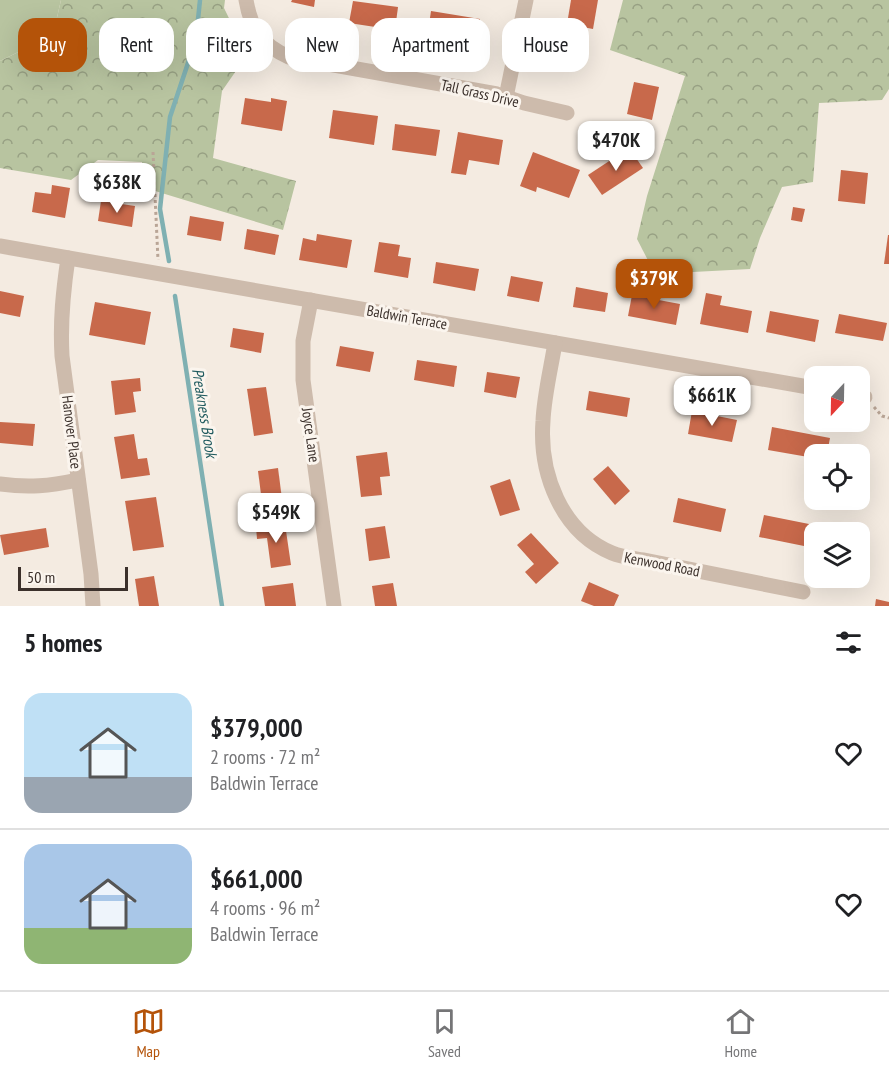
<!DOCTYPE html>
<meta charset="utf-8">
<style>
body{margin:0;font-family:"PT Sans Narrow",sans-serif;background:#f6f6f6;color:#202124;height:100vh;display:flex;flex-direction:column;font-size:22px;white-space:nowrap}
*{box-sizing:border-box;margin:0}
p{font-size:20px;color:#757577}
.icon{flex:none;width:33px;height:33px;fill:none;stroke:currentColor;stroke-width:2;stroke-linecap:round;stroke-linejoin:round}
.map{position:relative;height:606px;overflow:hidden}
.sheet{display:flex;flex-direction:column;background:#fff;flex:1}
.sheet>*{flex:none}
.guide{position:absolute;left:18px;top:18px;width:854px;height:54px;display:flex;gap:12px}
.needle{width:39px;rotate:202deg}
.fabs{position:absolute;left:804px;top:366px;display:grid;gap:12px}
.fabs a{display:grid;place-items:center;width:66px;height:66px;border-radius:12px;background:#fff;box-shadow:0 6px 24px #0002;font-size:30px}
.scale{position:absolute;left:18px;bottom:15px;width:110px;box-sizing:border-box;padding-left:6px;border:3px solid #3b302b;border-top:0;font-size:16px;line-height:21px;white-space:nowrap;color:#3b302b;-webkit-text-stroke:4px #fbf5ee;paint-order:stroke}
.price{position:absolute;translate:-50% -51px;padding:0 14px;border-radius:12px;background:#fff;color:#222;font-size:20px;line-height:39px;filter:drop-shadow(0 2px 3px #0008)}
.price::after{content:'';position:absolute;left:50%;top:36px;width:18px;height:14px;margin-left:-9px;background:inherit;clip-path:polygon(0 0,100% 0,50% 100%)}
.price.selected{background:#b45309;color:#fff}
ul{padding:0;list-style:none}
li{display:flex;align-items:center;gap:18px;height:150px;padding:0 24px}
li+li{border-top:2px solid #e0e0e0}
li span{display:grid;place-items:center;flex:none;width:168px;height:120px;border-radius:18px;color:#555}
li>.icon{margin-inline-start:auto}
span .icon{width:72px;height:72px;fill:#fffc;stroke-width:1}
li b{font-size:26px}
h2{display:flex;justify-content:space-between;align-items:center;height:72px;padding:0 24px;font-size:26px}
.tag{padding:0 21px;border-radius:18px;background:#fff;box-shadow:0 6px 24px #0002;font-size:21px;line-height:54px}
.tag.selected{background:#b45309;color:#fff}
.dock{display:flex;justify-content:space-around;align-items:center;height:84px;border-top:2px solid #e0e0e0;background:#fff;font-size:16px;color:#757577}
.dock a{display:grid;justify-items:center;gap:3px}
.dock .selected{color:#b45309}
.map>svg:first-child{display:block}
.green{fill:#b8c4a0}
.forest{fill:url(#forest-crowns)}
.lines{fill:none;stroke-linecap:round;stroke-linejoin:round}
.stream{stroke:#7fb0b2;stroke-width:4.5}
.building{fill:#c8694b}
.path{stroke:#b9a596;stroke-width:3;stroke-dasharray:3 3;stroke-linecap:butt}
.minor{stroke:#cdbbac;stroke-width:15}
.labels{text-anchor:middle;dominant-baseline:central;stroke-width:6;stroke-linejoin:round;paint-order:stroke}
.street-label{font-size:15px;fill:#3b302b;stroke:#fbf5ee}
.water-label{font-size:16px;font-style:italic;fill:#1f5a5e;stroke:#fbf5ee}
</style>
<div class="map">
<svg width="889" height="606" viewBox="0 0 889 606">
<defs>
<pattern id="forest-crowns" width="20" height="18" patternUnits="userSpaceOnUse" patternTransform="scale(1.5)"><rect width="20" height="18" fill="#b8c4a0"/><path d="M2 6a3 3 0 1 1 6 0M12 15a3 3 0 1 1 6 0" fill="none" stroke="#97a083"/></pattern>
</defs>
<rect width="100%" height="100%" fill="#f4ebe1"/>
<!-- green -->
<polygon class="green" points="0,0 61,0 53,35 0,61"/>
<!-- forest -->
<g class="forest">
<polygon points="61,0 225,0 224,8 247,55 222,91 213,158 296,181 283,230 142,187 142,162 98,160 71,180 0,168 0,61 53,35"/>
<polygon points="623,0 889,0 889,89 882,100 819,103 813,182 782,187 760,238 750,269 655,274 637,239 647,196 685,76 610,50"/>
</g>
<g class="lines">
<!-- stream -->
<g class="stream">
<polyline points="169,261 160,209 170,117 196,39 200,0"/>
<polyline points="175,296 222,606"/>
</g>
</g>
<!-- building -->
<g class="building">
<polygon points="292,0 315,0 314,7 291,2"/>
<polygon points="571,0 598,0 593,29 567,24"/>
<polygon points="353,1 398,7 395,30 349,23"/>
<polygon points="431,11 480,19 475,46 427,38"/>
<polygon points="634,82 659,87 652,120 627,114"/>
<polygon points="245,98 271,102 271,98 287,101 282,131 241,124"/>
<polygon points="333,110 378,116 374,145 329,138"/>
<polygon points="395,124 440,130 436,156 392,150"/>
<polygon points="458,132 503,140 499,165 469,160 466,175 451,173"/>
<polygon points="629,148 643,168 602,195 588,175"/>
<polygon points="533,152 580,170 569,198 537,187 536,192 520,186"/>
<polygon points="841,170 868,173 865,204 838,201"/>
<polygon points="52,185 70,188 65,218 32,212 35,192 51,194"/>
<polygon points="101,201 135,206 132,227 98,221"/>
<polygon points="793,207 805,209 802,222 791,220"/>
<polygon points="190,216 224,222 221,241 187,235"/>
<polygon points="247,229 279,235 275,255 244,249"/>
<polygon points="317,234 352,240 347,268 299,260 303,238 316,241"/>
<polygon points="888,235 889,235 889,264 884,264"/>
<polygon points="379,242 400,245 398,256 411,258 408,278 374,272"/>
<polygon points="436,262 479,269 475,291 433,283"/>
<polygon points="511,276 543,282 539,302 507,296"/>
<polygon points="576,287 608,293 605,312 573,307"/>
<polygon points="0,291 24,296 20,317 0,313"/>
<polygon points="706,293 722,296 720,305 752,311 748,333 700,324"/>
<polygon points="632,295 680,304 676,325 628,316"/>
<polygon points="95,302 151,312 145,345 89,335"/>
<polygon points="770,311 819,320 815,342 766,332"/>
<polygon points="839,314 887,323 883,341 835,333"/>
<polygon points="233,328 264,333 261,353 230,347"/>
<polygon points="340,346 374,352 370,372 336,366"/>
<polygon points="417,360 457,366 454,387 414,380"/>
<polygon points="487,372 520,377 516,398 484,392"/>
<polygon points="140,378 141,391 133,392 136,412 115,415 111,381"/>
<polygon points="266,387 273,433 254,436 247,389"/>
<polygon points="589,391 630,398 627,417 586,410"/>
<polygon points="692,411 737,420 732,442 688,434"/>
<polygon points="0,422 35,424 33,446 0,443"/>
<polygon points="772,427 830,438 827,454 814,454 814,458 768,450"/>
<polygon points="134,434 138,459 147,458 150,475 121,479 114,437"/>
<polygon points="387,452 390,476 380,477 382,495 361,497 356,456"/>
<polygon points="608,466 630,491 615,505 593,479"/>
<polygon points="278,468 282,499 262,502 258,471"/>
<polygon points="510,479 520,510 500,516 490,486"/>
<polygon points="156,497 164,547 133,551 125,501"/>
<polygon points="678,498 726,509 721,532 673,522"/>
<polygon points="764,515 809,524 804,546 759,537"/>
<polygon points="285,524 291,565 271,568 267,538 257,539 256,527"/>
<polygon points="385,526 390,558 369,561 365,529"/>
<polygon points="46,528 49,547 4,555 0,535"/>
<polygon points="531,533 559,563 536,584 525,572 534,564 517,545"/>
<polygon points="154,576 159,606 139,606 135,579"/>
<polygon points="589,582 619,595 614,606 594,606 581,601"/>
<polygon points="293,583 296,606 265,606 262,587"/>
<polygon points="393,583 397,606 375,606 372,586"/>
<polygon points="876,599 889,602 889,606 875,606"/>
</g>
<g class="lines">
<!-- path -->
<g class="path">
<polyline points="153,152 158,260"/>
<polyline points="874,407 882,416 889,418"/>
</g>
<!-- minor -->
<g class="minor">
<path d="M246 0C251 29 261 45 289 57L497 94 524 103 567 113"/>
<polyline points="506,97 526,0"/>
<polyline points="0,246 814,388"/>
<path d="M68 258C63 292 60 321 62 356L91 574 93 606"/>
<polyline points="311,300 303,341 303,380 334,606"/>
<path d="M555 343C551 368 544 396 543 421 539 473 561 532 612 553 622 557 632 558 643 560L803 592"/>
<polyline points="860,396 865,397"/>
<path d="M0 484C29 488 49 486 78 480"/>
</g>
</g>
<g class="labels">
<!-- street labels -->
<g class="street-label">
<text transform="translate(480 93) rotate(13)">Tall Grass Drive</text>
<text transform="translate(407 317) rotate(10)">Baldwin Terrace</text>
<text transform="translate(72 432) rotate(83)">Hanover Place</text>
<text transform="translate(311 435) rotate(82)">Joyce Lane</text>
<text transform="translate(662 564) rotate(11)">Kenwood Road</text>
</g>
<!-- water labels -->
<g class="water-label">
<text transform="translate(205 413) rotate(81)">Preakness Brook</text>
</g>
</g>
</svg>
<div class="fabs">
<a><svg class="needle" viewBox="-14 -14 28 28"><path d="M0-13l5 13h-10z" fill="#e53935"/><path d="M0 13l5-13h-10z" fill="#757577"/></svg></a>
<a><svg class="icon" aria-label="locate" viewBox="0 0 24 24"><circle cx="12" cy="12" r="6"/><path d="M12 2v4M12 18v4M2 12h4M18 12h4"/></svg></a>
<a><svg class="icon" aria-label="layers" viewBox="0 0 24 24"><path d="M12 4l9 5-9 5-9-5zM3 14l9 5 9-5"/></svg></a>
</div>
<div class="scale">50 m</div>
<b class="price" style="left:616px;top:172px">$470K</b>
<b class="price" style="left:117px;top:214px">$638K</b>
<b class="price selected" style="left:654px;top:310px">$379K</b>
<b class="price" style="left:712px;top:427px">$661K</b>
<b class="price" style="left:276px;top:544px">$549K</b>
<div class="guide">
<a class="tag selected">Buy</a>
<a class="tag">Rent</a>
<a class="tag">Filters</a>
<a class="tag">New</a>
<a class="tag">Apartment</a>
<a class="tag">House</a>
</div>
</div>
<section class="sheet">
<h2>5 homes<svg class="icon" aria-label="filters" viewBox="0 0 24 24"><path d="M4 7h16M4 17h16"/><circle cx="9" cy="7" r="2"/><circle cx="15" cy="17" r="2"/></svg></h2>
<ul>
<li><span style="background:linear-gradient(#bfe0f5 70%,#9aa5b1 0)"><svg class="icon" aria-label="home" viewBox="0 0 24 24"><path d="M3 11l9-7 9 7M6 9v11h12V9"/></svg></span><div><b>$379,000</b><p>2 rooms · 72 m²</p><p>Baldwin Terrace</p></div><svg class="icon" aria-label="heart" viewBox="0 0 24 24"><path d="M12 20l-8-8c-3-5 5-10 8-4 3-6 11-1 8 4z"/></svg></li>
<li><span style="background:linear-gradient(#a9c7e8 70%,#8fb573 0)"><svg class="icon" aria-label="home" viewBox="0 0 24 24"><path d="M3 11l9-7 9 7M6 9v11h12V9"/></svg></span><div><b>$661,000</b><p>4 rooms · 96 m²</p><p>Baldwin Terrace</p></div><svg class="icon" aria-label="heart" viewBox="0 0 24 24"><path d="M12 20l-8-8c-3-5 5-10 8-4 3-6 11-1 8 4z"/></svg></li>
</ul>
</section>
<nav class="dock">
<a class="selected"><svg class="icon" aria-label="map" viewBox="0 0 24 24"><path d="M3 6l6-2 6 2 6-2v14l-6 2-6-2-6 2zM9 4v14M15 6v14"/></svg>Map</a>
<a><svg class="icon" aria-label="saved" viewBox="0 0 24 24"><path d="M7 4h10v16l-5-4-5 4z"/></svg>Saved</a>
<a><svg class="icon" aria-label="home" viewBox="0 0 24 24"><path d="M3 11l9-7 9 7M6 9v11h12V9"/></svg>Home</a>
</nav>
